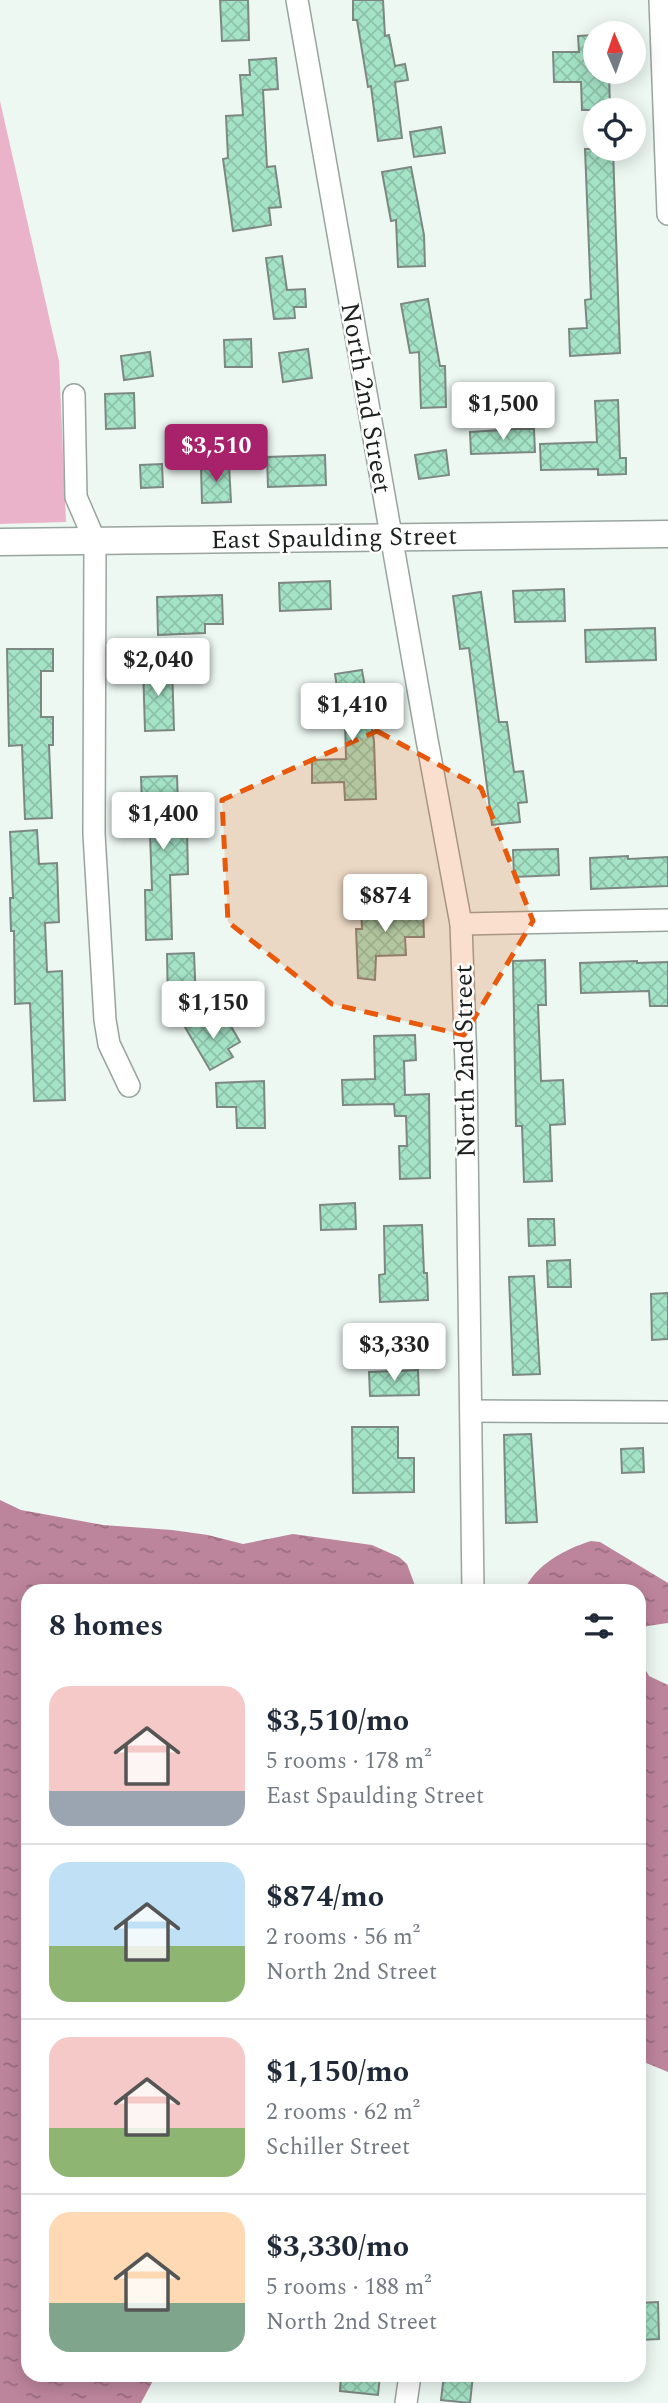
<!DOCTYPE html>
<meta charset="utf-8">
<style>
body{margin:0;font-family:Spectral,serif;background:#f2f2f3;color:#1f2937;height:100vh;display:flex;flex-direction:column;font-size:26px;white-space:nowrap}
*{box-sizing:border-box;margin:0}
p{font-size:23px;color:#747a83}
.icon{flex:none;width:38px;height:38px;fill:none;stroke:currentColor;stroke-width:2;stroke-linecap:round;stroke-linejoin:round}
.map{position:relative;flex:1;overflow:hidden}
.drawer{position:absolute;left:21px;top:1584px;width:625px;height:798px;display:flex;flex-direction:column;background:#fff;border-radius:21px;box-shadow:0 4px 18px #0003}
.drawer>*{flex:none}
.needle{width:46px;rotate:358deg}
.controls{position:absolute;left:583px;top:21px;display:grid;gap:14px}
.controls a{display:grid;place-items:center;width:63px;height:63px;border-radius:50%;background:#fff;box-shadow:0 4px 18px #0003;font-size:35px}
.price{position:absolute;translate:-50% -60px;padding:0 16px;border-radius:7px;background:#fff;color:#222;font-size:23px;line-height:46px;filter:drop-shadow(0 2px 4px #0008)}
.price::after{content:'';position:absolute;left:50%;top:42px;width:21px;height:16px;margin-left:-10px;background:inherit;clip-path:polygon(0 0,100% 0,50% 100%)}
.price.on{background:#a8226b;color:#fff}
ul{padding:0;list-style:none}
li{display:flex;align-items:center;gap:21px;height:175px;padding:0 28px}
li+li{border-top:2px solid #e0e1e3}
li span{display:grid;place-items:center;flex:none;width:196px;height:140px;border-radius:21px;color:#555}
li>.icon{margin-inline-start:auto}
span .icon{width:84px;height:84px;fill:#fffc;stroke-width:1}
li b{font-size:30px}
h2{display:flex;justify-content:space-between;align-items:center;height:84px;padding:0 28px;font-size:30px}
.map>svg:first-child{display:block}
.green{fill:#ebb3c9}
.water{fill:url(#water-ripples)}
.building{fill:url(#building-cross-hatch);stroke:#7e8883;stroke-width:2}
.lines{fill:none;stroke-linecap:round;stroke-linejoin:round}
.minor-casing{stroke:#99a49f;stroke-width:24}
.tertiary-casing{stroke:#99a49f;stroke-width:29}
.minor{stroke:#fff;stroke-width:21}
.tertiary{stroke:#fff;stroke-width:26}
.marked{fill:#e8590c;fill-opacity:0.2;stroke:#e8590c;stroke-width:5;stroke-dasharray:14 9;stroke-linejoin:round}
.labels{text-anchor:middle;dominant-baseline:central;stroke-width:5;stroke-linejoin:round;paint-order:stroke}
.street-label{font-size:26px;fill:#1c201e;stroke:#fff}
</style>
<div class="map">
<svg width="668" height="2403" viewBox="0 0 668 2403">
<defs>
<pattern id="water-ripples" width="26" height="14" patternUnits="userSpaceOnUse" patternTransform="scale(1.75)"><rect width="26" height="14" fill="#bd859c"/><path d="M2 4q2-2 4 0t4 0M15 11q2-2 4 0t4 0" fill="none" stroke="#996c7f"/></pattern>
<pattern id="building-cross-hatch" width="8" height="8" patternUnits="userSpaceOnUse" patternTransform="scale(1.75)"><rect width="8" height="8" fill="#a5e3c6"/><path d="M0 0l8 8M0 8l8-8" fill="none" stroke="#8dc2aa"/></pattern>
</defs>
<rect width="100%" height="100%" fill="#edf8f3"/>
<!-- green -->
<polygon class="green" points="0,101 59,361 66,522 0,524"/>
<!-- water -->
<g class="water">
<polygon points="0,1500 21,1510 103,1525 172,1530 208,1535 243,1544 293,1534 372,1545 399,1557 407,1564 417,1591 28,1591 28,2375 156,2375 141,2403 0,2403"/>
<path d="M591 1541 600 1542 668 1583V1623L647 1626 639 1634V1591H524C535 1565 565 1549 591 1541Z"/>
<polygon points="639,1659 649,1676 668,1685 668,2072 639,2060"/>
</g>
<!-- building -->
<g class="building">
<polygon points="220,0 248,0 249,40 222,41"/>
<polygon points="353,0 383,0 385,36 389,35 395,66 405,64 408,80 395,82 402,138 378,141 371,86 368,87 357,20 353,20"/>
<polygon points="595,35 595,72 609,72 610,110 582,110 581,82 554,82 553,52 579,52 578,36"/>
<polygon points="276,58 278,89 263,90 267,167 275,166 281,207 269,208 271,225 233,231 223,159 228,158 226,116 243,115 240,75 250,75 249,60"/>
<polygon points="441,127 445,153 414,157 410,132"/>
<polygon points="585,149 613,149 620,353 570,356 569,329 587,328 585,300 591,299"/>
<polygon points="411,167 424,235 425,266 398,267 396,220 391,221 382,172"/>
<polygon points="282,256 287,290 305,289 306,307 294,307 295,318 274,319 266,258"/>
<polygon points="428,299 440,366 445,366 446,407 421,408 419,352 410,353 401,304"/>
<polygon points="251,339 252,367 225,367 224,340"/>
<polygon points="308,349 312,378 283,382 279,353"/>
<polygon points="150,352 153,376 124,380 121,356"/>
<polygon points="134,393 135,428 106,429 105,394"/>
<polygon points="618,400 620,458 626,458 626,474 598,475 598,469 541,470 540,444 597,442 595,401"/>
<polygon points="516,429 534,429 535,452 471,454 470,432"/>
<polygon points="446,450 449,475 419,479 415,455"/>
<polygon points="325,455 326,485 268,487 267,457"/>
<polygon points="162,464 163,487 141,488 140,465"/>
<polygon points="229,465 231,502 202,503 201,466"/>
<polygon points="330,581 331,609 280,611 279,583"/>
<polygon points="564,589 565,621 515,622 513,591"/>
<polygon points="481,592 499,722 507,722 514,772 523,771 527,802 518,803 520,822 492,825 469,648 460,649 453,596"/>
<polygon points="222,595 223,624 205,624 205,633 158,635 157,597"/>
<polygon points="655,628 656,660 586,662 585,630"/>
<polygon points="7,649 53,649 53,671 41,671 41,717 53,717 53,745 49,745 52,818 25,819 22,745 9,746"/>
<polygon points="172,665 174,730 145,731 143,666"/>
<polygon points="362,670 374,741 376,799 345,800 344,782 312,783 312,760 346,759 345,720 342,721 335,674"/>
<polygon points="177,776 179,832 187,832 188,874 170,875 172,939 146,940 145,890 152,890 149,805 142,805 141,777"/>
<polygon points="37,830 39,864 57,863 59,922 45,923 47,972 62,971 65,1100 34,1101 30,1003 15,1004 14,931 11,931 10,898 13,898 10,832"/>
<polygon points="558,849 559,875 514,877 513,850"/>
<polygon points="628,856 628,859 668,857 668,886 591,889 590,858"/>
<polygon points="398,902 398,910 423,909 424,937 405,937 406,955 376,956 375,980 358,978 356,929 362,929 361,904"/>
<polygon points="194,953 196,1002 168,1003 167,954"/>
<polygon points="545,960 546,1005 538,1005 541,1081 563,1080 565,1124 550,1125 552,1181 524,1182 522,1126 516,1126 513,961"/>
<polygon points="637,961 637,963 668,962 668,1006 650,1006 649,991 581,993 580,963"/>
<polygon points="206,1015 214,1029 228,1021 240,1042 228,1049 233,1057 210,1070 185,1027"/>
<polygon points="415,1035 416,1060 404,1061 405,1095 429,1094 430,1178 400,1179 399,1146 407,1146 406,1116 395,1116 394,1104 343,1105 342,1080 375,1079 374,1036"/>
<polygon points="264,1081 265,1128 237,1128 236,1107 217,1107 216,1083"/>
<polygon points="355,1203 356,1229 321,1230 320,1205"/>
<polygon points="528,1219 554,1219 555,1245 529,1246"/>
<polygon points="422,1225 424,1273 427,1273 428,1300 380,1302 379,1275 385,1274 384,1226"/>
<polygon points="570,1260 571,1287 548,1287 547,1261"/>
<polygon points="534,1276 540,1374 513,1375 509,1277"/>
<polygon points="668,1293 668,1339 652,1340 651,1294"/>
<polygon points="418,1370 419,1395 370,1396 369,1372"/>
<polygon points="352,1427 398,1427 398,1458 414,1458 414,1492 353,1493"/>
<polygon points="531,1434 537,1522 506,1523 504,1435"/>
<polygon points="643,1448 644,1472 622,1473 621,1449"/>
<polygon points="658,2302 659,2339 639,2340 639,2303"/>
<polygon points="341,2375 380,2375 378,2395 340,2391"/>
<polygon points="444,2375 473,2375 470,2403 441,2400"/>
</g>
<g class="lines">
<defs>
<g id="minor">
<polyline points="297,0 427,740 461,924 466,1065 473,1591"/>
<polyline points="660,0 668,214"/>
<polyline points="74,395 76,497 95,541 94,834 105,1020 109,1044 129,1086"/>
<polyline points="461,924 668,920"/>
<polyline points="471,1411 668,1412"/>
<polyline points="406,2403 410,2375"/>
</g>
<polyline id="tertiary" points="0,542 668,534"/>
</defs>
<!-- minor casing -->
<use href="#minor" class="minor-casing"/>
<!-- tertiary casing -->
<use href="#tertiary" class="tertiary-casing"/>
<!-- minor -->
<use href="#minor" class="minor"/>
<!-- tertiary -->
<use href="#tertiary" class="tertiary"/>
</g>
<!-- marked area -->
<path class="marked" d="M377 731 481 788 533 921 464 1035 332 1004 228 922 222 800Z"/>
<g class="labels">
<!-- street labels -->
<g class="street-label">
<text transform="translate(366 398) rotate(80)">North 2nd Street</text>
<text transform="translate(334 538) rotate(-1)">East Spaulding Street</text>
<text transform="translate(465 1061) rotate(-91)">North 2nd Street</text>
</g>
</g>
</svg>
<div class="controls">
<a><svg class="needle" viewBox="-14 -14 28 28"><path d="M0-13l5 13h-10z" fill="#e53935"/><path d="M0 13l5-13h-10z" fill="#747a83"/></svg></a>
<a><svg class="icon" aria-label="locate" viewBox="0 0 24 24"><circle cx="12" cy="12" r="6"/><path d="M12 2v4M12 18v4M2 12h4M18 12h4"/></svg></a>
</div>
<b class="price" style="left:503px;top:442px">$1,500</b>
<b class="price on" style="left:216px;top:484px">$3,510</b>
<b class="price" style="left:158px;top:698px">$2,040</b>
<b class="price" style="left:352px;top:743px">$1,410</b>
<b class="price" style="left:163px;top:852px">$1,400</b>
<b class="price" style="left:385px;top:934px">$874</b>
<b class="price" style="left:213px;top:1041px">$1,150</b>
<b class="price" style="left:394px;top:1383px">$3,330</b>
<section class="drawer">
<h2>8 homes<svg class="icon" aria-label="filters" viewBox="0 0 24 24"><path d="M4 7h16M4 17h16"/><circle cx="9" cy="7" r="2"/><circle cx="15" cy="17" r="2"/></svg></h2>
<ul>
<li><span style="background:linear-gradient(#f6c9c9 75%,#9aa5b1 0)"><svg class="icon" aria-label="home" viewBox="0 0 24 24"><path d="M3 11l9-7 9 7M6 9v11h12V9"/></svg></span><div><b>$3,510/mo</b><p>5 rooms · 178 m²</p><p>East Spaulding Street</p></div></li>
<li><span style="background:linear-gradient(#bfe0f5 60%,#8fb573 0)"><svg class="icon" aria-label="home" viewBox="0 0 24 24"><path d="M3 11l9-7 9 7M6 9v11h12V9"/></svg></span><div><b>$874/mo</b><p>2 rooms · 56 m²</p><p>North 2nd Street</p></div></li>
<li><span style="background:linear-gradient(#f6c9c9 65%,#8fb573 0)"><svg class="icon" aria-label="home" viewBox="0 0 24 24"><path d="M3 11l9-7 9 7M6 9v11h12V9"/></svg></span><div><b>$1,150/mo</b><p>2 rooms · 62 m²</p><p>Schiller Street</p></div></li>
<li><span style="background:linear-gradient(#ffd9b3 65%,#7fa58c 0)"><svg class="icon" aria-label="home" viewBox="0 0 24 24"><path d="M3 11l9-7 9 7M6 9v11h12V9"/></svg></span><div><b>$3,330/mo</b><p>5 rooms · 188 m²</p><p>North 2nd Street</p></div></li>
</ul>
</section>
</div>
